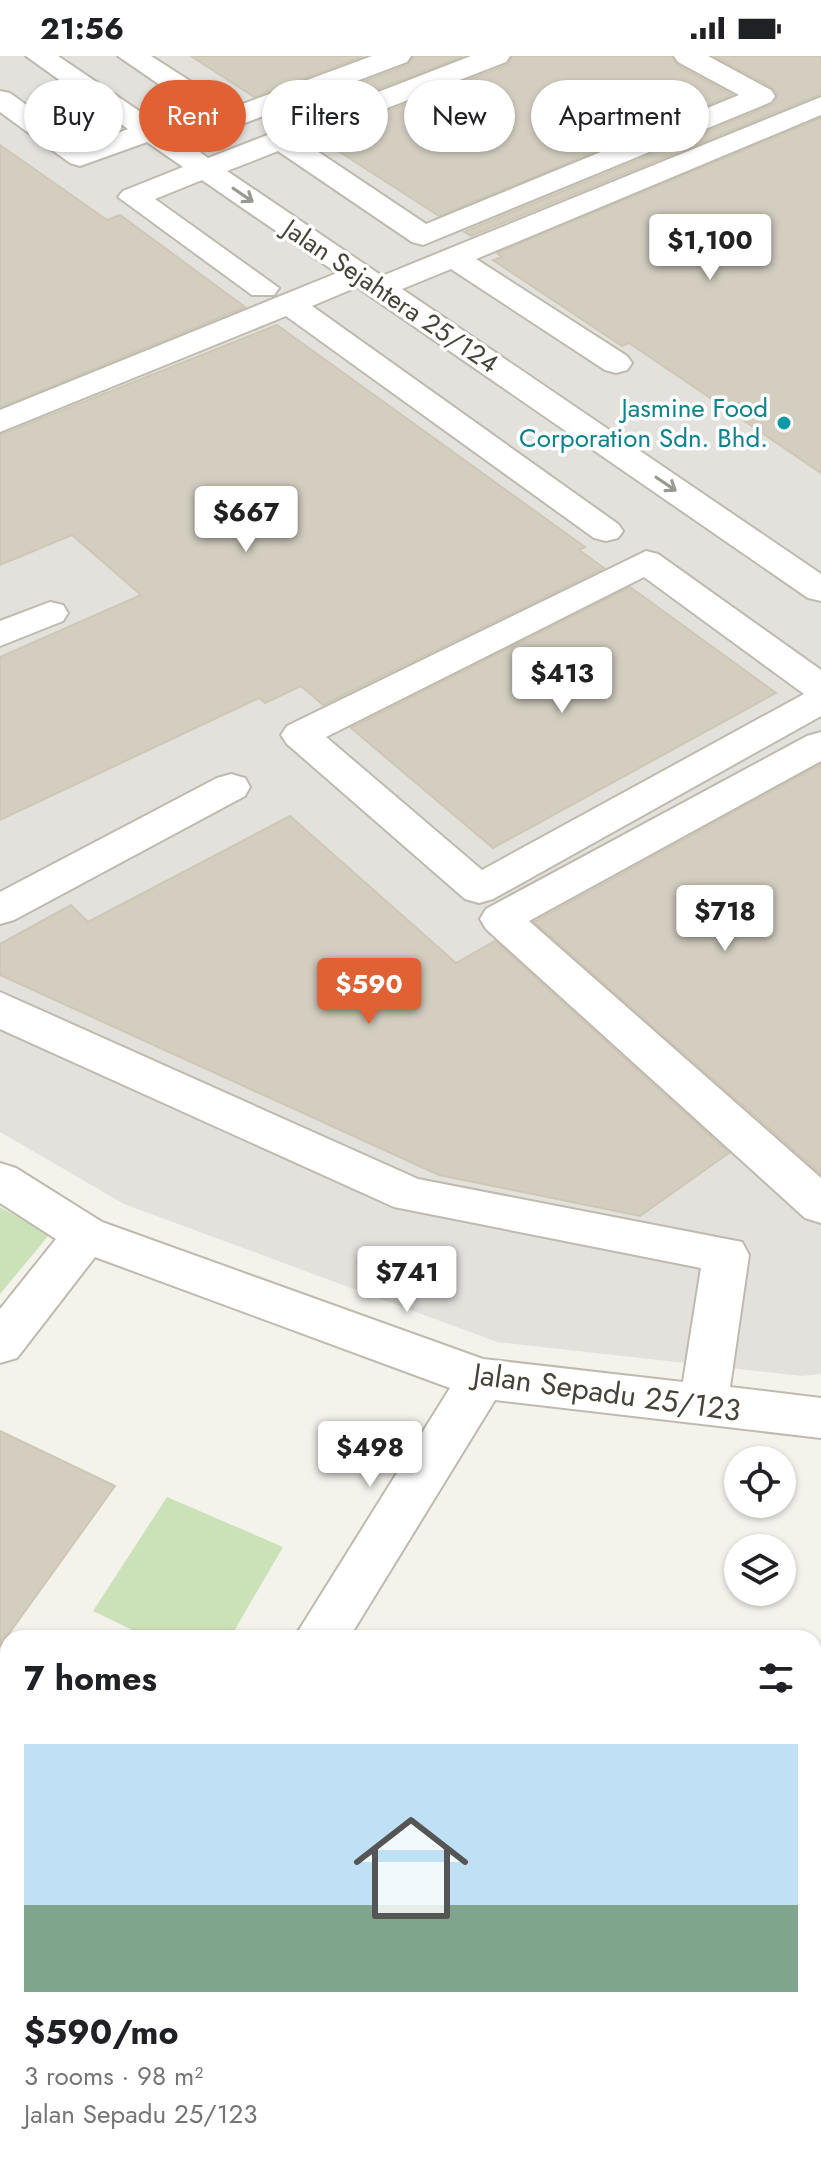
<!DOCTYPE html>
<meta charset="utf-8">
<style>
body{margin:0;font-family:Jost,sans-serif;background:#f6f6f6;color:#202124;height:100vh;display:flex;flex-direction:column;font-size:30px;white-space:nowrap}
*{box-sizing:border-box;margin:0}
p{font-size:26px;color:#757577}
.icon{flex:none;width:44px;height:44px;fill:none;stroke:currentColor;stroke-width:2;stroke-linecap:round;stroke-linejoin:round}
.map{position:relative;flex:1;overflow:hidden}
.details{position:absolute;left:0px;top:1574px;width:822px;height:538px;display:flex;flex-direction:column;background:#fff;border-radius:24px 24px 0 0;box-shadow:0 2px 6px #0004}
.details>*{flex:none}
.hud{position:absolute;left:24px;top:24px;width:774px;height:72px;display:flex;gap:16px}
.buttons{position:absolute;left:724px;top:1390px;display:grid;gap:16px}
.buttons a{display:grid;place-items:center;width:72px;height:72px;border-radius:50%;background:#fff;box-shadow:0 2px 6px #0004;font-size:40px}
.price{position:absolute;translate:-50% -68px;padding:0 18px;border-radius:8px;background:#fff;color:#222;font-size:26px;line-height:52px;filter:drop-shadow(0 2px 4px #0008)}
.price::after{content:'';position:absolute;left:50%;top:48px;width:24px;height:18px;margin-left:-12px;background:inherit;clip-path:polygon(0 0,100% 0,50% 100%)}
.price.selected{background:#e06234;color:#fff}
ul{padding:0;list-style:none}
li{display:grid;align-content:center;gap:16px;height:424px;padding:0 24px}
li span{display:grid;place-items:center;height:248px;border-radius:0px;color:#555}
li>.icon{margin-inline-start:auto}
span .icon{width:144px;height:144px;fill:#fffc;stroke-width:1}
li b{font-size:34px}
h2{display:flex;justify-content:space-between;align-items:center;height:96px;padding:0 24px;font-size:34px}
.tag{padding:0 28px;border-radius:36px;background:#fff;box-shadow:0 2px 6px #0004;font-size:28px;line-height:72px}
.tag.selected{background:#e06234;color:#fff}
.status{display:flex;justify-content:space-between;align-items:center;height:56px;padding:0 40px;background:#fff;direction:ltr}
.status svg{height:22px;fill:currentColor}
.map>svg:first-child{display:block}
.industrial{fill:#e3e1dc}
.green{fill:#cbe2b8}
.building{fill:#d4cec1;stroke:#cec7b5;stroke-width:2}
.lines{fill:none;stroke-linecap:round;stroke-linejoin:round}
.minor-casing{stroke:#bebaae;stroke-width:4}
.minor{fill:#fff;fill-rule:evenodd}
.oneway{stroke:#999892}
.culture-dot{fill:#0f9aa8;stroke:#fff;stroke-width:3}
.labels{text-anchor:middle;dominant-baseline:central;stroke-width:7;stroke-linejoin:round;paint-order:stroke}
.far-street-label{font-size:26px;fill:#464339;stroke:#fff}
.far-culture-label{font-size:26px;fill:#0d838f;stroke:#fff;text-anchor:end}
.street-label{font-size:30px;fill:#464339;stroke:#fff}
</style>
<div class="status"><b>21:56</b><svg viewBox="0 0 49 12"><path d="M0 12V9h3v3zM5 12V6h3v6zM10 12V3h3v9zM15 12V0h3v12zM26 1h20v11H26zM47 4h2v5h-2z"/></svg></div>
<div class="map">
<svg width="821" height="2111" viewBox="0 0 821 2111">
<rect width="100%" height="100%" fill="#f3f2eb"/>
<!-- industrial -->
<polygon class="industrial" points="0,0 821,0 821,1318 802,1320 497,1286 124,1148 0,1076"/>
<!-- green -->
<g class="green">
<polygon points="0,1151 49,1179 0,1238"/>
<polygon points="167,1441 283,1491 230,1582 149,1582 93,1555"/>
</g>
<!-- building -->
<g class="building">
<polygon points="191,0 363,0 254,41"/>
<polygon points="414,0 463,0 293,66 280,57 408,9"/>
<polygon points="513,0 671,0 677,9 732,39 439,160 318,82 507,9"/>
<polygon points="714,0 821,0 821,38 471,180 464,176 774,48 778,38 772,31"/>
<polygon points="821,62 821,417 629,287 622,290 493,204 502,201 497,197"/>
<polygon points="0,89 107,164 120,159 245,251 0,351"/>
<polygon points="277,269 585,491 579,494 604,512 323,649 301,630 265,647 259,642 0,764 0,601 141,539 72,479 0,509 0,379"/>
<polygon points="630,531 776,637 493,792 351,672"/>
<polygon points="821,708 821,1118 534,866"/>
<polygon points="290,760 456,907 495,885 729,1097 640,1160 439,1119 0,919 0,888 71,849 88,866"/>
<polygon points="0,1375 115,1430 0,1590"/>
</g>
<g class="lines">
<defs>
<g id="minor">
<polygon points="26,0 58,0 170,76 208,62 118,0 151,0 232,52 372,0 411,0 407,6 189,88 208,102 471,0 510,0 506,6 302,85 426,168 739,39 678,6 674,0 708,0 771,34 775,40 771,46 423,189 412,186 278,95 227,115 382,220 821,41 821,59 476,203 627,300 632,307 627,314 616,317 605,314 451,213 402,233 821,518 821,545 808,542 357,231 312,250 618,468 623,475 618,482 606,485 594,482 286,260 0,376 0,354 337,217 202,124 155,143 279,232 274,239 252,239 118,141 123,135 183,111 147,86 80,110 70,107 0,56 0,35 10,37 83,90 128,73"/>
<path d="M646 495 658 498 821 614V660L493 843 479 847 465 843 287 688 281 679 287 670ZM644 521 804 638 482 814 326 681Z"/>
<polygon points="50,546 63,549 68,557 63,565 0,590 0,565"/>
<polygon points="821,676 821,705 529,865 821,1122 821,1167 805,1162 486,873 480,863 486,853 807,680"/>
<polygon points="231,718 245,722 250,731 245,740 14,864 0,868 0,836 217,722"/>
<polygon points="0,936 418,1123 742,1186 749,1199 730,1331 821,1342 821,1382 495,1344 349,1582 294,1582 450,1332 95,1201 17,1302 0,1307 0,1253 56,1183 0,1147 0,1107 16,1112 102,1166 483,1303 683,1326 701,1212 394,1151 0,973"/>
<polygon points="0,1724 8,1727 8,1780 0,1777"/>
<polygon points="461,2104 522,2104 525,2111 464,2111"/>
</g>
</defs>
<!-- minor casing -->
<use href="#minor" class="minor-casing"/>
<!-- minor -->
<use href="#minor" class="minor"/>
</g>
<!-- one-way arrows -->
<defs><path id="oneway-shaft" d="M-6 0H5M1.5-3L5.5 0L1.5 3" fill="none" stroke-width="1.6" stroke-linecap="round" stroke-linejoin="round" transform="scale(2)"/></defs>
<g class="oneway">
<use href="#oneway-shaft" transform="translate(243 139) rotate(34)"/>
<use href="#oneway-shaft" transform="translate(666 428) rotate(34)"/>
</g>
<!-- markers -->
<circle class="culture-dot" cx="784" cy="367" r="8"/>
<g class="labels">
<!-- far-street labels -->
<g class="far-street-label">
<text transform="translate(391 240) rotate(34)">Jalan Sejahtera 25/124</text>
</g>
<!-- far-culture labels -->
<g class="far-culture-label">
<text x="768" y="352">Jasmine Food<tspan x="768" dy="30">Corporation Sdn. Bhd.</tspan></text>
</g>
<!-- street labels -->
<g class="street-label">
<text transform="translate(607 1336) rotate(8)">Jalan Sepadu 25/123</text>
</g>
</g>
</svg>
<div class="buttons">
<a><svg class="icon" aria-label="locate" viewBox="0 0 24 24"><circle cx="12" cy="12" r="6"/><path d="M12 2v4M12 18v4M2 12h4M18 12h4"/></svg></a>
<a><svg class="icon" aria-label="layers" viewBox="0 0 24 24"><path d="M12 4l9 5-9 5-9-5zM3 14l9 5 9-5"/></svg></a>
</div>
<b class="price" style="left:710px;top:226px">$1,100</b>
<b class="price" style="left:246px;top:498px">$667</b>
<b class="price" style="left:562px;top:659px">$413</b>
<b class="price" style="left:725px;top:897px">$718</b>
<b class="price selected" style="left:369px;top:970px">$590</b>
<b class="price" style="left:407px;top:1258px">$741</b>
<b class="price" style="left:370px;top:1433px">$498</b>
<div class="hud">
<a class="tag">Buy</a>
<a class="tag selected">Rent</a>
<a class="tag">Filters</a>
<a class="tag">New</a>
<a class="tag">Apartment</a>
</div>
<section class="details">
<h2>7 homes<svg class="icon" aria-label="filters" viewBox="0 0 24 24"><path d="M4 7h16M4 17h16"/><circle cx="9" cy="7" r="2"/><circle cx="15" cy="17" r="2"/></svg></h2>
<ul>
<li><span style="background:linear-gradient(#bfe0f5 65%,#7fa58c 0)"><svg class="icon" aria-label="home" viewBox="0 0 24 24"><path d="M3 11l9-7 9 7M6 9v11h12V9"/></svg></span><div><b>$590/mo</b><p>3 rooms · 98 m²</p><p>Jalan Sepadu 25/123</p></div></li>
</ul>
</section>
</div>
